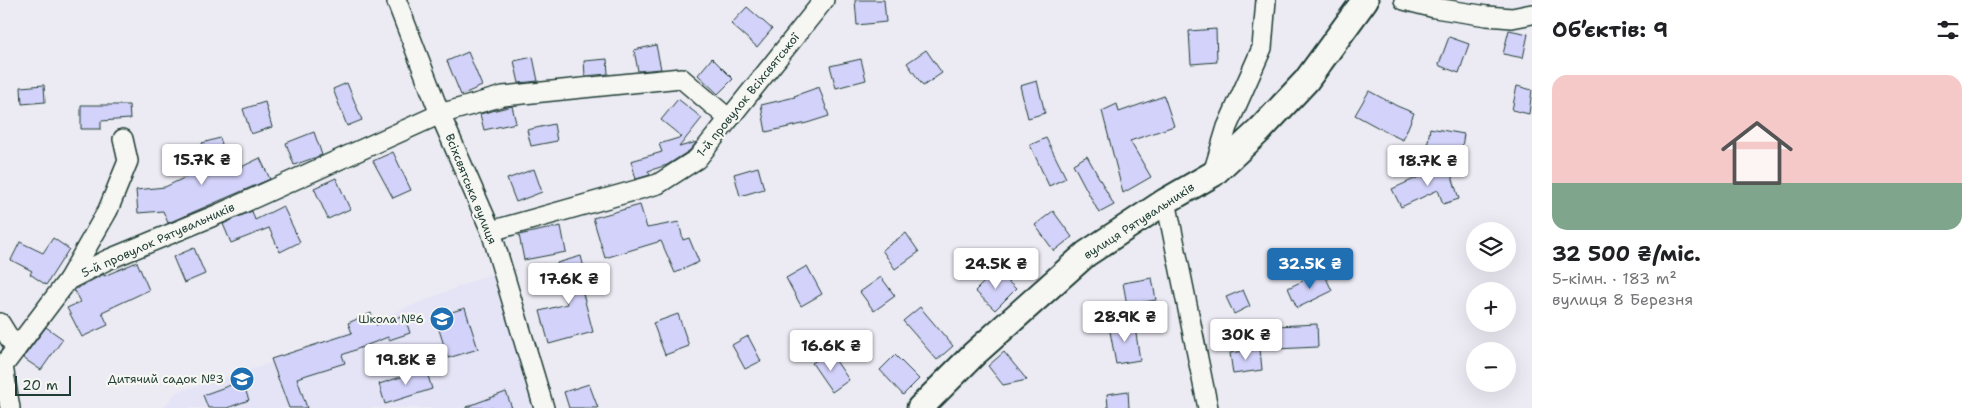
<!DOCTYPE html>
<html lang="uk">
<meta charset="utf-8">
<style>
body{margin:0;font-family:"Shantell Sans",sans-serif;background:#f2f2f2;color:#202124;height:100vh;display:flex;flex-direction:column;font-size:19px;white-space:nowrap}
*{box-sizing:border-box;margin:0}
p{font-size:16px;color:#757577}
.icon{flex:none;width:28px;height:28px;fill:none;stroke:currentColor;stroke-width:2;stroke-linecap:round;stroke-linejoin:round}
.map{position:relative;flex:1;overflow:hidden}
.details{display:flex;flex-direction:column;background:#fff;width:450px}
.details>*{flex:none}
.tools{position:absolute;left:1466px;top:222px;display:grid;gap:10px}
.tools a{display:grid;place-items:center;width:50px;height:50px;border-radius:50%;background:#fff;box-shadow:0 5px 20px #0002;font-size:25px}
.scale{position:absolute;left:15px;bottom:12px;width:56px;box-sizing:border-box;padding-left:5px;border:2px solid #1f3d34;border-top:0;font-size:14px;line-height:18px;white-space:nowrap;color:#1f3d34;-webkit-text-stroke:4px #f6f6f2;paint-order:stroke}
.price{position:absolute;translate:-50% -42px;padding:0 11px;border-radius:5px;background:#fff;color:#222;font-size:16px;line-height:32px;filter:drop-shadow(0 1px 2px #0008)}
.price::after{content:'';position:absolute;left:50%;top:30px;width:15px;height:11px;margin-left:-8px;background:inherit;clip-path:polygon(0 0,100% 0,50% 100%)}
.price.active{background:#1f6fb2;color:#fff}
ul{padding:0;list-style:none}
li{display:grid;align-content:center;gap:10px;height:265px;padding:0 20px}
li+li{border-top:1px solid #e0e0e0}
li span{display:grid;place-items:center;height:155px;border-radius:15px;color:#555}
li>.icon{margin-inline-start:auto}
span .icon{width:90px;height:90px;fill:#fffc;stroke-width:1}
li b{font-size:21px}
h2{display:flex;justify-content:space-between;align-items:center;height:60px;padding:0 20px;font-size:21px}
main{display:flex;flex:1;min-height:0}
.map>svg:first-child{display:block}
.built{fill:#e4e4f6}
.building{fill:#d3d2fa;stroke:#1f3d34}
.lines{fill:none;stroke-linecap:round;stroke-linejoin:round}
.minor-casing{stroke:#1f3d34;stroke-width:22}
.major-casing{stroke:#1f3d34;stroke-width:29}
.minor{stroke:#f6f6f2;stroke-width:19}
.major{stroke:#f6f6f2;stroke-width:25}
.labels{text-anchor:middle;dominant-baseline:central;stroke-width:4.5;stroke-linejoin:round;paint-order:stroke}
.street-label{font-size:12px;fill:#1f3d34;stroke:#f6f6f2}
.poi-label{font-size:12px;fill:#1f3d34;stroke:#f6f6f2;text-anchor:end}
</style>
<main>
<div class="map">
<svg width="1532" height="408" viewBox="0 0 1532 408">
<rect width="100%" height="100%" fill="#ecebf4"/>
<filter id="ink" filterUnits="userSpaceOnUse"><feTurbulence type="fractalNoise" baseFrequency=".02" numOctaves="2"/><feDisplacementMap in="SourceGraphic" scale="10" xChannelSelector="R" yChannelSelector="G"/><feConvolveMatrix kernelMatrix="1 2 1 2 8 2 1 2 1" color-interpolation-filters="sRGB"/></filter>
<g filter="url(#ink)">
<!-- built -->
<polygon class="built" points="492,273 534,408 162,408 177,392 262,366"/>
<!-- building -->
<g class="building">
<polygon points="855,0 884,0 886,22 857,25"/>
<polygon points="747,7 772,29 757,47 731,24"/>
<polygon points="1216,29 1217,62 1191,64 1189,31"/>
<polygon points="1509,30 1528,34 1523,58 1503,54"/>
<polygon points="1449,37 1469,44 1459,73 1440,66 1439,64"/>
<polygon points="656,45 661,69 638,71 634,50"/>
<polygon points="926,50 942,73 923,86 907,63"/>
<polygon points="468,52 482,86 461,95 447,61"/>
<polygon points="533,57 538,81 519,83 514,61"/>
<polygon points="712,58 733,79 718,94 698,75"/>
<polygon points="607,59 608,74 585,76 584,61"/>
<polygon points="861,59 866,80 836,88 830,66"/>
<polygon points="1037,81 1045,113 1028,118 1020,86"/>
<polygon points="347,83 362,120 347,126 333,89"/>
<polygon points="44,85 45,102 22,104 21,87"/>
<polygon points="1517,86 1532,90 1529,114 1512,110"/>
<polygon points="819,87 829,116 807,123 766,132 761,105 795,97 794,96"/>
<polygon points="1369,91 1397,106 1414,113 1403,140 1390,134 1355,115"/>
<polygon points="1164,96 1174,126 1130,141 1151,177 1123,193 1102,111 1117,104 1119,112"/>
<polygon points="678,99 702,118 679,147 697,142 689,151 667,165 648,171 650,175 636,179 631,161 662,152 659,144 682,137 661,120"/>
<polygon points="265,102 272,127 251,134 243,109"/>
<polygon points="81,105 129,105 130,119 101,121 101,129 81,129"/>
<polygon points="512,106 516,123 484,130 480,114"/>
<polygon points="554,124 557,141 531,146 527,130"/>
<polygon points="1430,128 1464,134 1461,154 1427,148"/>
<polygon points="314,132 322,155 294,165 286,143"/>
<polygon points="220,138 231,172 260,158 270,179 168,223 163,211 138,213 136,190 165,187 209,166 202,143"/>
<polygon points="1046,138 1066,178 1049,186 1030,145"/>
<polygon points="393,152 411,190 393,198 373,161"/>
<polygon points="1087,156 1114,205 1099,213 1073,164"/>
<polygon points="1449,166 1459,199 1443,204 1438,190 1401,207 1392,189 1432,171"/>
<polygon points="758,167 764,189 740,196 734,174"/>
<polygon points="534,169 542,192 516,202 507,179"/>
<polygon points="336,178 350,209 328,219 314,188"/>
<polygon points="640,205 647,228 679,222 683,240 689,238 699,262 675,273 661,241 605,258 593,218"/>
<polygon points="283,206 300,242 280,252 269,228 231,243 223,224 252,211 255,220"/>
<polygon points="1053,211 1072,237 1054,251 1035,225"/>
<polygon points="561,226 566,252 524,260 519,235"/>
<polygon points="906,233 919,252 895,269 882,250"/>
<polygon points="53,238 69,249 46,285 30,274 32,271 11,260 20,242 43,253"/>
<polygon points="194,248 205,274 184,283 173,257"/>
<polygon points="581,256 588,284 581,286 593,332 549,344 540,311 567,304 557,263"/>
<polygon points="137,262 149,290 102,312 108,325 82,337 67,308 80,302 74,290 104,274 104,276"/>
<polygon points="807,266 822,294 801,306 786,278"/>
<polygon points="996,270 1016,289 995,310 975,291"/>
<polygon points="1323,271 1332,291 1297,308 1288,288"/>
<polygon points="881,277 895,296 874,311 860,292"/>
<polygon points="1152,278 1156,300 1127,305 1123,283"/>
<polygon points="1243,290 1250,306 1234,314 1226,297"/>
<polygon points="920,307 953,346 937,360 903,321"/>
<polygon points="465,308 478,349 448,358 435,317"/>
<polygon points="371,313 376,325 404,315 410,333 389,340 388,337 342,355 345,363 297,378 307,408 289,408 271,359 352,333 348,323"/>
<polygon points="678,314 689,346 665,355 653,323"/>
<polygon points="1134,321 1140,360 1116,364 1109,326"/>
<polygon points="1317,324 1318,347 1276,349 1276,326"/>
<polygon points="46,327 63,339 41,370 23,358"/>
<polygon points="748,336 761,361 745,369 732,345"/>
<polygon points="1260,349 1262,370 1233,374 1230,353"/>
<polygon points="830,352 849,380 832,392 812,363"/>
<polygon points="1004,352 1027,380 1003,385 988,366"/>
<polygon points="895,355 919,379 903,395 880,370"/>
<polygon points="426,369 432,389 385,404 379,384"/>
<polygon points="242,381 249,400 227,408 208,408 203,395"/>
<polygon points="589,384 598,408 569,408 564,392"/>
<polygon points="1128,391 1129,408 1108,408 1107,394"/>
<polygon points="506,392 512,408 466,408 466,407"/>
</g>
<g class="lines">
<defs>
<g id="minor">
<polyline points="1404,0 1435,8 1487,16 1512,18 1532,14"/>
<polyline points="397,2 440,114 491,231 544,408"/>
<polyline points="1213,173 1227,127 1262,48 1266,0"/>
<polyline points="1166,201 1208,408"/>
<polyline points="491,231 658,184 697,159 824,0"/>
<polyline points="68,280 108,210 128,161 123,139"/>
<polyline points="0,323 16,349"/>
<polyline points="10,408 3,366 68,280 107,260 221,213 440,114 503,96 681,78 729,119"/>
</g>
<polyline id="major" points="920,408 974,354 1086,254 1166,201 1213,174 1260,130 1306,81 1365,0"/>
</defs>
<!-- minor casing -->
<use href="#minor" class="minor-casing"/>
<!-- major casing -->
<use href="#major" class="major-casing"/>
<!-- minor -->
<use href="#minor" class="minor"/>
<!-- major -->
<use href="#major" class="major"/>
</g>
</g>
<!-- icons -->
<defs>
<symbol id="school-disc" viewBox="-11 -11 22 22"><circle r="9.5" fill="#1f6fb2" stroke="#f6f6f2"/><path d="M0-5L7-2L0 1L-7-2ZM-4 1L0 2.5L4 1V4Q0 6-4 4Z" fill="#fff"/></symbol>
</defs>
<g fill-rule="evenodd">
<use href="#school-disc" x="428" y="305" width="28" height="28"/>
<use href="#school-disc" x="228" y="365" width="28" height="28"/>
</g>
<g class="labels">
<!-- street labels -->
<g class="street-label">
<text transform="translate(748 95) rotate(-51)">1-й провулок Всіхсвятської</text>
<text transform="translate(471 189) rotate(68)">Всіхсвятська вулиця</text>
<text transform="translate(1139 221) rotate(-33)">вулиця Рятувальників</text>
<text transform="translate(158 240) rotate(-24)">5-й провулок Рятувальників</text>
</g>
<!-- poi labels -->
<g class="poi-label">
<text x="424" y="319">Школа №6</text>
<text x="224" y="379">Дитячий садок №3</text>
</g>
</g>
</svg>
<div class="tools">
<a><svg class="icon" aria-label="layers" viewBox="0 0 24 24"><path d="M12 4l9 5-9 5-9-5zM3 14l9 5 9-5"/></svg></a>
<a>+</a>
<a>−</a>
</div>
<div class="scale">20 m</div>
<b class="price" style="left:202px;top:186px">15.7K ₴</b>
<b class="price" style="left:1428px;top:187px">18.7K ₴</b>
<b class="price" style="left:996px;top:290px">24.5K ₴</b>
<b class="price active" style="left:1310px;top:290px">32.5K ₴</b>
<b class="price" style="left:569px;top:305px">17.6K ₴</b>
<b class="price" style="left:1125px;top:343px">28.9K ₴</b>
<b class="price" style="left:1246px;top:361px">30K ₴</b>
<b class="price" style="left:831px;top:372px">16.6K ₴</b>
<b class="price" style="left:406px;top:386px">19.8K ₴</b>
</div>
<section class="details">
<h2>Об’єктів: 9<svg class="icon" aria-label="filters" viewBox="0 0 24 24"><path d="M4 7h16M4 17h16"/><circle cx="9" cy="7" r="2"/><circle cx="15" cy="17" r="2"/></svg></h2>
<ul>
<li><span style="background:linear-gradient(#f6c9c9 70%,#7fa58c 0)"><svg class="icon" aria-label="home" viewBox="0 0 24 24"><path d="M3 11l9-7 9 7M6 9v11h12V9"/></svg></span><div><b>32 500 ₴/міс.</b><p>5-кімн. · 183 m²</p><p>вулиця 8 Березня</p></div></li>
</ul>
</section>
</main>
